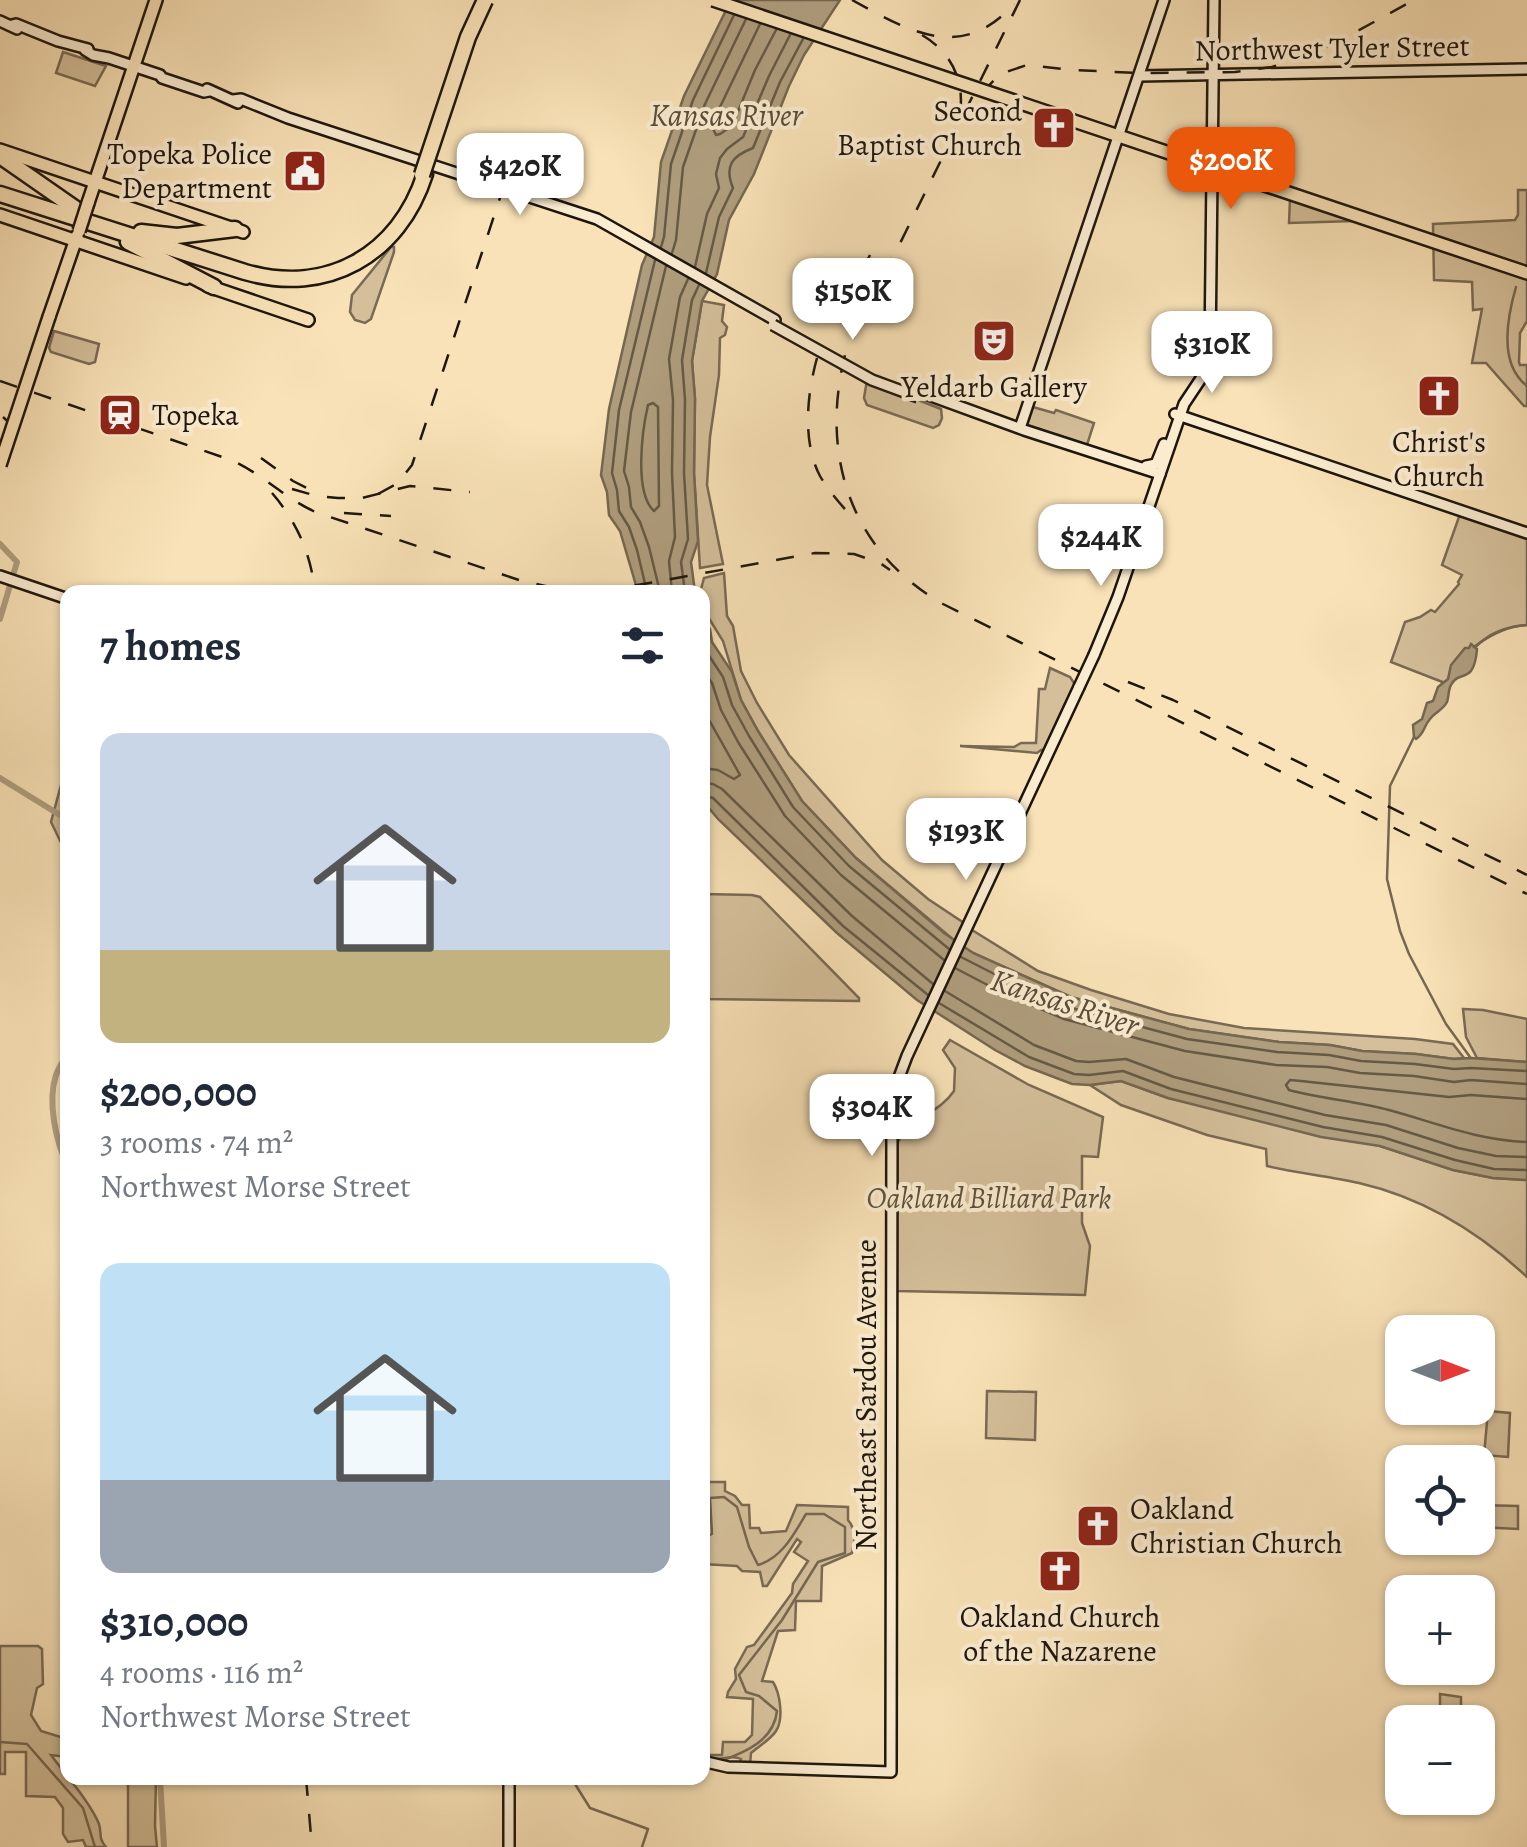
<!DOCTYPE html>
<meta charset="utf-8">
<style>
body{margin:0;font-family:Alegreya,serif;background:#f6f6f7;color:#1f2937;height:100vh;display:flex;flex-direction:column;font-size:38px;white-space:nowrap}
*{box-sizing:border-box;margin:0}
p{font-size:32px;color:#747a83}
.icon{flex:none;width:55px;height:55px;fill:none;stroke:currentColor;stroke-width:2;stroke-linecap:round;stroke-linejoin:round}
.map{position:relative;flex:1;overflow:hidden}
.sheet{position:absolute;left:60px;top:585px;width:650px;height:1200px;display:flex;flex-direction:column;background:#fff;border-radius:20px;box-shadow:0 2px 8px #0004}
.sheet>*{flex:none}
.needle{width:65px;rotate:90deg}
.buttons{position:absolute;left:1385px;top:1315px;display:grid;gap:20px}
.buttons a{display:grid;place-items:center;width:110px;height:110px;border-radius:20px;background:#fff;box-shadow:0 2px 8px #0004;font-size:50px}
.price{position:absolute;translate:-50% -85px;padding:0 22px;border-radius:20px;background:#fff;color:#222;font-size:32px;line-height:65px;filter:drop-shadow(0 2px 5px #0008)}
.price::after{content:'';position:absolute;left:50%;top:60px;width:30px;height:22px;margin-left:-15px;background:inherit;clip-path:polygon(0 0,100% 0,50% 100%)}
.price.on{background:#ea580c;color:#fff}
ul{padding:0;list-style:none}
li{display:grid;align-content:center;gap:20px;height:530px;padding:0 40px}
li span{display:grid;place-items:center;height:310px;border-radius:20px;color:#555}
li>.icon{margin-inline-start:auto}
span .icon{width:180px;height:180px;fill:#fffc;stroke-width:1}
li b{font-size:42px}
h2{display:flex;justify-content:space-between;align-items:center;height:120px;padding:0 40px;font-size:42px}
.map>svg:first-child{display:block}
.green{fill:#d4bf9a;stroke:#796a54;stroke-width:2.5}
.water{fill:#af9d7d;stroke:#756750;stroke-width:2.5}
.lines{fill:none;stroke-linecap:round;stroke-linejoin:round}
.shore{stroke:#665a45;stroke-width:2.5}
.stream{stroke:#756750;stroke-width:2.5}
.river{stroke:#af9d7d;stroke-width:6}
.secondary-casing{stroke:#1e160d;stroke-width:14}
.primary-casing{stroke:#1e160d;stroke-width:16}
.motorway-casing{stroke:#1e160d;stroke-width:19}
.secondary{stroke:#fbecd0;stroke-width:9}
.primary{stroke:#f9e2b7;stroke-width:11}
.motorway{stroke:#f9e2b7;stroke-width:14}
.rail{stroke:#1e160d;stroke-width:2.5;stroke-dasharray:18 18;stroke-linecap:butt}
.secondary-bridge-casing{stroke:#1e160d;stroke-width:14;stroke-linecap:butt}
.primary-bridge-casing{stroke:#1e160d;stroke-width:16;stroke-linecap:butt}
.motorway-bridge-casing{stroke:#1e160d;stroke-width:19;stroke-linecap:butt}
.secondary-bridge{stroke:#fbecd0;stroke-width:9}
.primary-bridge{stroke:#f9e2b7;stroke-width:11}
.motorway-bridge{stroke:#f9e2b7;stroke-width:14}
.labels{text-anchor:middle;dominant-baseline:central;stroke-width:8;stroke-linejoin:round;paint-order:stroke}
.street-label{font-size:30px;fill:#1e160d;stroke:#fbecd0}
.poi-label{font-size:30px;fill:#1e160d;stroke:#fbecd0}
.park-label{font-size:30px;font-style:italic;fill:#5e513e;stroke:#fbecd0}
.water-label{font-size:32px;font-style:italic;fill:#584c3a;stroke:#fbecd0}
</style>
<div class="map">
<svg width="1527" height="1847" viewBox="0 0 1527 1847">
<rect width="100%" height="100%" fill="#f9e2b7"/>
<filter id="stains"><feTurbulence type="fractalNoise" baseFrequency=".002" numOctaves="4"/><feColorMatrix values="0 0 0 0 .2 0 0 0 0 .09 0 0 0 0 .02 0 0 0 .5 -.17"/></filter>
<radialGradient id="worn" r=".72"><stop offset=".6" stop-color="#630" stop-opacity="0"/><stop offset="1" stop-color="#630" stop-opacity=".3"/></radialGradient>
<!-- green -->
<g class="green">
<polygon points="63,52 106,66 95,86 56,73"/>
<polygon points="1215,159 1234,165 1284,165 1283,184 1280,186 1219,165"/>
<polygon points="1518,190 1527,190 1527,321 1520,333 1519,362 1520,365 1527,365 1527,406 1524,406 1486,363 1472,363 1482,309 1473,310 1472,282 1434,280 1433,224 1515,220 1518,215"/>
<polygon points="1290,198 1355,221 1289,223"/>
<polygon points="391,247 394,247 394,252 371,319 365,323 355,320 350,312 352,295"/>
<polygon points="702,301 724,305 722,321 727,327 725,335 720,338 719,375 710,437 707,485 723,564 700,568 694,473 695,399 692,361"/>
<polygon points="54,331 99,344 95,362 89,364 51,352 49,348"/>
<polygon points="867,380 941,409 942,418 939,425 933,428 867,405 864,398"/>
<polygon points="1033,407 1054,413 1056,410 1094,423 1087,445 1027,425"/>
<path d="M1460 514 1527 536V625C1485 628 1472 649 1450 680L1445 683 1391 662 1405 622 1420 617 1431 610 1435 612 1459 584 1458 582 1462 575 1442 565Z"/>
<polygon points="724,573 727,616 733,626 741,671 757,703 789,755 882,860 928,899 964,923 955,941 856,858 802,801 758,731 741,700 723,641 705,612 701,589 704,578"/>
<polygon points="1050,668 1070,677 1076,686 1046,750 1041,750 1037,753 960,746 1014,747 1021,743 1036,743 1039,689 1045,689"/>
<polygon points="61,785 67,789 67,855 51,822"/>
<polygon points="703,894 752,895 760,897 859,998 859,1001 703,999"/>
<polygon points="972,930 1038,971 1091,990 1169,1014 1244,1028 1415,1039 1453,1044 1464,1058 1454,1059 1416,1054 1362,1051 1330,1045 1279,1042 1189,1029 1071,997 973,953 963,947"/>
<polygon points="1463,1009 1483,1010 1527,1019 1527,1062 1477,1058 1466,1037"/>
<path d="M950 1040 1029 1085 1103 1117 1098 1157 1082 1156V1223L1090 1246 1085 1295 897 1291 895 1289 896 1147C906 1118 937 1116 954 1091L955 1068 943 1050Z"/>
<path d="M1121 1081 1168 1098 1380 1146 1453 1170 1493 1178 1527 1180V1277C1479 1232 1424 1198 1359 1183 1328 1176 1297 1173 1267 1166L1266 1149 1207 1135 1121 1105 1090 1085Z"/>
<polygon points="987,1391 1036,1392 1035,1440 986,1438"/>
<polygon points="1488,1411 1510,1413 1508,1457 1484,1455"/>
<path d="M703 1482H725V1491L735 1496 742 1505H749L750 1528H759L761 1533 786 1531 797 1505 848 1507V1520C857 1531 855 1540 852 1553L822 1566 821 1601H796L795 1630 778 1631 762 1681 773 1682C780 1693 784 1719 776 1731 771 1739 758 1747 751 1753L750 1765H739L741 1759C731 1754 720 1761 709 1759L708 1755H722L723 1742H745L752 1735 753 1699 727 1697 728 1692 736 1679 735 1669 747 1647 754 1645 792 1593 793 1584 808 1561 794 1552 801 1542 797 1539 767 1586H763L760 1572 742 1571 737 1566 703 1564Z"/>
<polygon points="1478,1505 1518,1506 1518,1529 1478,1527"/>
<path d="M0 1646H38L42 1649 43 1684 37 1688 31 1715 41 1731 67 1739V1757L51 1755C65 1774 90 1802 99 1824 102 1834 98 1838 106 1847H86L83 1840 68 1842 63 1834V1808L55 1797 26 1796V1752H5V1774H0Z"/>
<polygon points="1440,1694 1461,1697 1461,1722 1426,1722 1426,1715 1440,1715"/>
<polygon points="128,1778 156,1778 155,1826 157,1847 128,1847"/>
</g>
<!-- water -->
<g class="water">
<polygon points="731,0 840,0 804,55 789,86 754,174 729,220 717,274 702,301 692,361 695,399 694,473 698,541 691,562 695,592 638,592 620,531 609,515 607,492 601,475 609,409 642,265 654,237 661,162 684,96"/>
<polygon points="702,621 710,629 712,642 732,672 741,700 758,731 802,801 856,858 944,933 973,953 1071,997 1189,1029 1279,1042 1330,1045 1362,1051 1416,1054 1454,1059 1471,1058 1527,1062 1527,1180 1493,1178 1453,1170 1380,1146 1321,1137 1168,1098 1121,1081 1090,1085 1072,1084 1025,1066 995,1050 917,1000 837,933 718,819 703,801"/>
<path d="M1471 644 1477 649C1474 686 1459 669 1451 685 1448 690 1449 697 1447 702 1443 710 1435 712 1430 719 1423 727 1425 733 1416 739L1414 737 1413 725 1422 719 1427 703 1433 701 1438 687 1448 679 1451 665 1465 648H1469Z"/>
</g>
<g class="lines">
<!-- shore -->
<g class="shore">
<polyline points="760,24 719,109 713,129 716,135 720,134 732,126 755,70 776,30"/>
<polyline points="661,247 664,237 671,164 693,100 734,15"/>
<polyline points="672,253 676,240 683,167 705,104 746,19"/>
<polyline points="695,267 707,214 719,188 716,174 720,158 727,149 743,137 769,76 790,35"/>
<path d="M706 273 719 217 733 188C724 166 732 156 753 148L780 82 803 39"/>
<path d="M653 403 658 407 659 506 654 511C634 493 642 431 648 405Z"/>
<polyline points="647,592 637,550 629,527 619,511 617,490 612,473 619,410 655,260"/>
<polyline points="660,592 649,547 640,522 631,507 629,487 624,471 631,412 666,266"/>
<polyline points="672,592 669,561 675,537 672,473 673,400 669,359 680,297 688,279"/>
<polyline points="685,592 681,562 688,539 684,473 685,400 682,360 692,300 699,285"/>
<polyline points="702,645 723,677 732,705 749,736 793,807 849,866 949,949"/>
<polyline points="702,669 712,683 721,710 738,742 785,816 841,875 944,960"/>
<polyline points="702,702 708,718 740,775 734,779 718,770 702,768"/>
<polyline points="702,783 713,784 722,789 852,916 933,984"/>
<polyline points="702,795 713,798 843,926 928,995"/>
<polyline points="961,957 1006,980 1068,1007 1187,1039 1277,1052 1329,1055 1361,1061 1415,1064 1454,1069 1471,1068 1527,1071"/>
<polyline points="955,968 1001,992 1064,1019 1185,1051 1276,1065 1327,1067 1360,1073 1414,1076 1454,1082 1471,1080 1527,1084"/>
<polyline points="945,991 1034,1045 1076,1061 1089,1062 1126,1059 1174,1077 1325,1115 1386,1125 1458,1148 1496,1156 1527,1157"/>
<polyline points="939,1003 1029,1057 1074,1074 1089,1075 1123,1071 1171,1089 1323,1127 1382,1137 1455,1160 1494,1169 1527,1170"/>
<path d="M1527 1099 1471 1095 1449 1097 1301 1081 1290 1080 1286 1085 1289 1090C1322 1099 1356 1101 1389 1110 1437 1123 1476 1140 1527 1142"/>
</g>
<!-- stream -->
<g class="stream">
<path d="M1516 287C1507 318 1498 364 1527 386"/>
<path d="M1474 647C1490 635 1507 626 1527 625"/>
<polyline points="1414,737 1390,786 1387,879 1400,931 1409,954 1446,1024 1470,1057"/>
<path d="M702 1539 712 1534 710 1498 724 1497 737 1507 749 1547 758 1565C782 1558 794 1534 806 1514H824L845 1527V1553L818 1562 782 1620 739 1675 746 1692 759 1696 777 1711C774 1740 746 1752 721 1761"/>
<polyline points="0,1742 27,1744 83,1808 95,1847"/>
<polyline points="578,1778 575,1784 590,1808 648,1829 642,1847"/>
<polyline points="660,1778 662,1778"/>
</g>
<!-- river -->
<g class="river">
<polyline points="0,544 17,562 0,619"/>
<polyline points="0,778 68,820"/>
<path d="M68 1052C64 1060 59 1067 56 1075 47 1102 56 1142 68 1167"/>
<polyline points="160,1778 164,1847"/>
</g>
<defs>
<g id="secondary">
<polyline points="0,21 17,29"/>
<polyline points="12,25 16,24 58,41 88,49"/>
<polyline points="85,50 93,55 109,58 160,75 162,78 204,92 209,91"/>
<polyline points="1139,76 1527,69"/>
<polyline points="207,89 238,103"/>
<polyline points="233,100 241,99 288,118 597,219 775,320"/>
<polyline points="920,392 1024,430 1160,474"/>
<polyline points="1175,414 1527,533"/>
<polyline points="1020,428 1164,0"/>
<polyline points="1146,466 1156,464 1164,444"/>
<polyline points="0,576 68,599"/>
<polyline points="1094,655 1118,597 1184,404 1204,374 1210,350 1214,0"/>
<polyline points="702,1761 728,1767 891,1772 892,1108 898,1080 907,1056 1079,687"/>
<polyline points="509,1847 509,1778"/>
</g>
<g id="primary">
<polyline points="1065,118 1527,273"/>
<polyline points="0,150 243,232"/>
<polyline points="88,203 156,0"/>
<polyline points="0,215 186,278"/>
<polyline points="208,286 308,320"/>
<polyline points="49,317 77,236"/>
</g>
<g id="motorway">
<polyline points="0,156 79,211"/>
<path d="M0 194 245 272C327 296 399 255 425 174"/>
<polyline points="141,232 177,236 235,229"/>
<polyline points="128,242 214,287"/>
</g>
</defs>
<!-- secondary casing -->
<use href="#secondary" class="secondary-casing"/>
<!-- primary casing -->
<use href="#primary" class="primary-casing"/>
<!-- motorway casing -->
<use href="#motorway" class="motorway-casing"/>
<!-- secondary -->
<use href="#secondary" class="secondary"/>
<!-- primary -->
<use href="#primary" class="primary"/>
<!-- motorway -->
<use href="#motorway" class="motorway"/>
<!-- rail -->
<g class="rail">
<path d="M852 0C909 31 961 63 1014 4"/>
<path d="M1020 0 845 355C820 455 850 551 943 604L1527 894"/>
<path d="M922 35C951 52 965 80 960 114"/>
<polyline points="981,94 1000,74 1027,65 1072,70 1140,73 1235,72 1272,67 1298,59 1332,45 1414,0"/>
<polyline points="862,271 870,255"/>
<path d="M817 358C807 394 802 442 820 476 828 490 839 502 849 514"/>
<path d="M0 381 231 460C263 474 286 500 318 513L519 580 572 592"/>
<polyline points="3,417 18,431"/>
<polyline points="261,458 293,481 311,490"/>
<polyline points="292,489 317,496 338,498 362,498 410,486 470,492"/>
<path d="M272 493C297 522 311 554 315 592"/>
<polyline points="378,494 398,483 412,465 521,134"/>
<polyline points="344,513 391,516"/>
<polyline points="599,592 815,553 854,554 880,563 890,570"/>
<polyline points="1128,682 1173,700 1527,875"/>
<polyline points="306,1778 312,1847"/>
</g>
<defs>
<g id="secondary-bridge">
<polyline points="773,325 872,380 918,397"/>
<polyline points="1079,687 1094,655"/>
</g>
<g id="primary-bridge">
<polyline points="713,0 1065,118"/>
<polyline points="79,231 88,203"/>
<polyline points="0,465 49,317"/>
</g>
<polyline id="motorway-bridge" points="422,175 468,37 485,0"/>
</defs>
<!-- secondary-bridge casing -->
<use href="#secondary-bridge" class="secondary-bridge-casing"/>
<!-- primary-bridge casing -->
<use href="#primary-bridge" class="primary-bridge-casing"/>
<!-- motorway-bridge casing -->
<use href="#motorway-bridge" class="motorway-bridge-casing"/>
<!-- secondary-bridge -->
<use href="#secondary-bridge" class="secondary-bridge"/>
<!-- primary-bridge -->
<use href="#primary-bridge" class="primary-bridge"/>
<!-- motorway-bridge -->
<use href="#motorway-bridge" class="motorway-bridge"/>
</g>
<!-- icons -->
<defs>
<symbol id="church-square" viewBox="-11 -11 22 22"><rect x="-9" y="-9" width="18" height="18" rx="4" fill="#8f2418" stroke="#fbecd0"/><path d="M-1.2-6h2.4v3.5h3.3v2.4h-3.3V6h-2.4V-.1h-3.3v-2.4h3.3Z" fill="#fff"/></symbol>
<symbol id="civic-square" viewBox="-11 -11 22 22"><rect x="-9" y="-9" width="18" height="18" rx="4" fill="#8f2418" stroke="#fbecd0"/><path d="M-.6-6.5H3V-4.5H.6V-3L4-1V1h2V6H-6V1h2V-1L-.6-3ZM-1.2 2.5V6h2.4V2.5Z" fill="#fff"/></symbol>
<symbol id="theatre-square" viewBox="-11 -11 22 22"><rect x="-9" y="-9" width="18" height="18" rx="4" fill="#8f2418" stroke="#fbecd0"/><path d="M-5-5.5Q0-4 5-5.5V0Q5 5 0 6Q-5 5-5 0ZM-3.3-2.5H-1v1.5H-3.3ZM1-2.5H3.3v1.5H1ZM-2.8 1Q0 5.5 2.8 1Z" fill="#fff"/></symbol>
<symbol id="station-square" viewBox="-11 -11 22 22"><rect x="-9" y="-9" width="18" height="18" rx="4" fill="#8f2418" stroke="#fbecd0"/><path d="M-3-6H3Q5-6 5-4V2Q5 4 3 4L4.5 6H3L1.5 4h-3L-3 6H-4.5L-3 4Q-5 4-5 2V-4Q-5-6-3-6ZM-3.5-4v3h7v-3ZM-3.5 1v1.5H-2V1ZM2 1v1.5H3.5V1Z" fill="#fff"/></symbol>
</defs>
<g fill-rule="evenodd">
<use href="#church-square" x="1029" y="103" width="50" height="50"/>
<use href="#civic-square" x="280" y="146" width="50" height="50"/>
<use href="#theatre-square" x="969" y="316" width="50" height="50"/>
<use href="#church-square" x="1414" y="371" width="50" height="50"/>
<use href="#station-square" x="95" y="390" width="50" height="50"/>
<use href="#church-square" x="1073" y="1501" width="50" height="50"/>
<use href="#church-square" x="1035" y="1546" width="50" height="50"/>
</g>
<g class="labels">
<!-- street labels -->
<g class="street-label">
<text transform="translate(1332 48) rotate(-1)">Northwest Tyler Street</text>
<text transform="translate(866 1395) rotate(-90)">Northeast Sardou Avenue</text>
</g>
<!-- poi labels -->
<g class="poi-label">
<text x="1022" y="111" text-anchor="end">Second<tspan x="1022" dy="34">Baptist Church</tspan></text>
<text x="272" y="154" text-anchor="end">Topeka Police<tspan x="272" dy="34">Department</tspan></text>
<text x="994" y="387">Yeldarb Gallery</text>
<text x="152" y="415" text-anchor="start">Topeka</text>
<text x="1439" y="442">Christ's<tspan x="1439" dy="34">Church</tspan></text>
<text x="1130" y="1509" text-anchor="start">Oakland<tspan x="1130" dy="34">Christian Church</tspan></text>
<text x="1060" y="1617">Oakland Church<tspan x="1060" dy="34">of the Nazarene</tspan></text>
</g>
<!-- park labels -->
<g class="park-label">
<text x="989" y="1198">Oakland Billiard Park</text>
</g>
<!-- water labels -->
<g class="water-label">
<text x="726" y="115">Kansas River</text>
<text transform="translate(1065 1002) rotate(18)">Kansas River</text>
</g>
</g>
<rect width="100%" height="100%" filter="url(#stains)"/>
<rect width="100%" height="100%" fill="url(#worn)"/>
</svg>
<div class="buttons">
<a><svg class="needle" viewBox="-14 -14 28 28"><path d="M0-13l5 13h-10z" fill="#e53935"/><path d="M0 13l5-13h-10z" fill="#747a83"/></svg></a>
<a><svg class="icon" aria-label="locate" viewBox="0 0 24 24"><circle cx="12" cy="12" r="6"/><path d="M12 2v4M12 18v4M2 12h4M18 12h4"/></svg></a>
<a>+</a>
<a>−</a>
</div>
<b class="price on" style="left:1231px;top:212px">$200K</b>
<b class="price" style="left:520px;top:218px">$420K</b>
<b class="price" style="left:853px;top:343px">$150K</b>
<b class="price" style="left:1212px;top:396px">$310K</b>
<b class="price" style="left:1101px;top:589px">$244K</b>
<b class="price" style="left:966px;top:883px">$193K</b>
<b class="price" style="left:872px;top:1159px">$304K</b>
<section class="sheet">
<h2>7 homes<svg class="icon" aria-label="filters" viewBox="0 0 24 24"><path d="M4 7h16M4 17h16"/><circle cx="9" cy="7" r="2"/><circle cx="15" cy="17" r="2"/></svg></h2>
<ul>
<li><span style="background:linear-gradient(#c9d6e8 70%,#c2b280 0)"><svg class="icon" aria-label="home" viewBox="0 0 24 24"><path d="M3 11l9-7 9 7M6 9v11h12V9"/></svg></span><div><b>$200,000</b><p>3 rooms · 74 m²</p><p>Northwest Morse Street</p></div></li>
<li><span style="background:linear-gradient(#bfe0f5 70%,#9aa5b1 0)"><svg class="icon" aria-label="home" viewBox="0 0 24 24"><path d="M3 11l9-7 9 7M6 9v11h12V9"/></svg></span><div><b>$310,000</b><p>4 rooms · 116 m²</p><p>Northwest Morse Street</p></div></li>
</ul>
</section>
</div>
